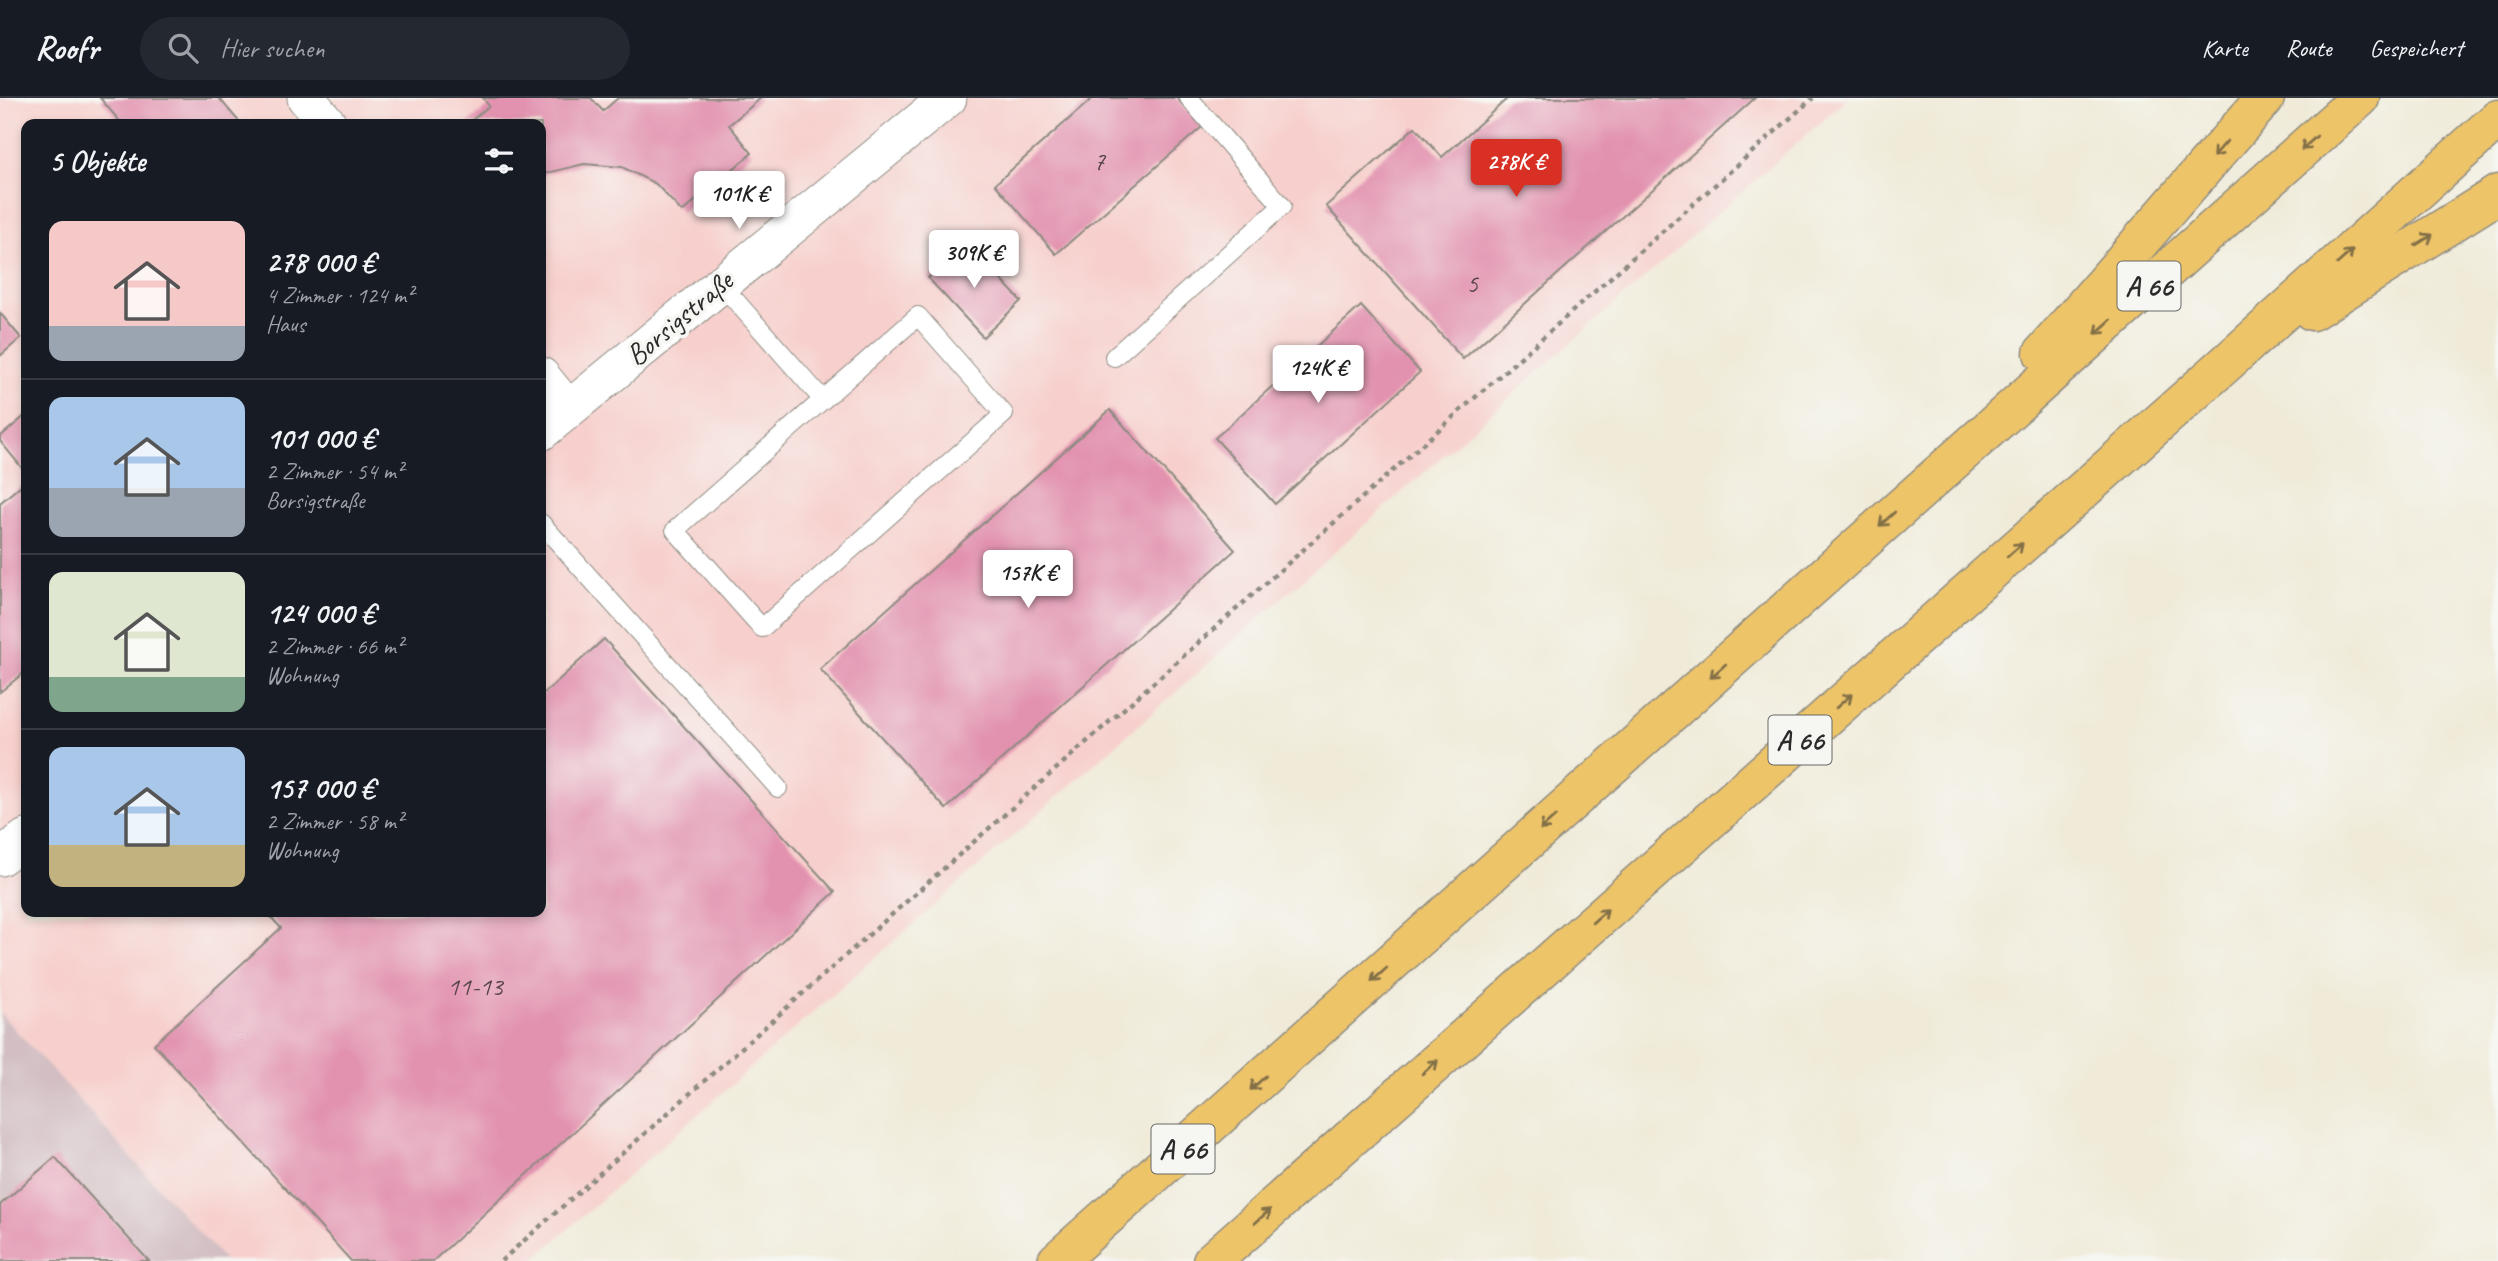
<!DOCTYPE html>
<html lang="de">
<meta charset="utf-8">
<style>
body{margin:0;font-family:Caveat,sans-serif;background:#242831;color:#f1f3f6;height:100vh;display:flex;flex-direction:column;font-size:26px;white-space:nowrap}
*{box-sizing:border-box;margin:0}
p{font-size:23px;color:#9ea1a6}
.icon{flex:none;width:38px;height:38px;fill:none;stroke:currentColor;stroke-width:2;stroke-linecap:round;stroke-linejoin:round}
.map{position:relative;flex:1;overflow:hidden}
.details{position:absolute;left:21px;top:21px;width:525px;height:798px;display:flex;flex-direction:column;background:#171b24;border-radius:14px;box-shadow:0 4px 10px #0003}
.details>*{flex:none}
.price{position:absolute;translate:-50% -60px;padding:0 16px;border-radius:7px;background:#fff;color:#222;font-size:23px;line-height:46px;filter:drop-shadow(0 2px 4px #0008)}
.price::after{content:'';position:absolute;left:50%;top:42px;width:21px;height:16px;margin-left:-10px;background:inherit;clip-path:polygon(0 0,100% 0,50% 100%)}
.price.selected{background:#d93025;color:#fff}
ul{padding:0;list-style:none}
li{display:flex;align-items:center;gap:21px;height:175px;padding:0 28px}
li+li{border-top:2px solid #363941}
li span{display:grid;place-items:center;flex:none;width:196px;height:140px;border-radius:14px;color:#555}
li>.icon{margin-inline-start:auto}
span .icon{width:84px;height:84px;fill:#fffc;stroke-width:1}
li b{font-size:30px}
h2{display:flex;justify-content:space-between;align-items:center;height:84px;padding:0 28px;font-size:30px}
header{display:flex;align-items:center;gap:42px;box-sizing:border-box;height:98px;padding:0 35px;background:#171b24;border-bottom:2px solid #363941}
header strong{font-size:33px}
nav{display:flex;gap:38px;margin-inline-start:auto;font-size:24px}
.search{width:490px;height:63px;background:#242831;display:flex;align-items:center;gap:18px;box-sizing:border-box;padding:0 24px;border-radius:38px;color:#9ea1a6;font-size:26px}
.map>svg:first-child{display:block}
.built{fill:#f7d0cd;fill-rule:evenodd}
.industrial{fill:#d2bec3}
.building{fill:#e292af}
.lines{fill:none;stroke-linecap:round;stroke-linejoin:round}
.service-casing{stroke:#8e8b82;stroke-width:20}
.minor-casing{stroke:#8e8b82;stroke-width:39}
.motorway-casing{stroke:#8e8b82;stroke-width:41}
.path{stroke:#8e8b82;stroke-width:4.5;stroke-dasharray:5 5;stroke-linecap:butt}
.service{stroke:#fff;stroke-width:18}
.minor{stroke:#fff;stroke-width:37}
.motorway{stroke:#eec469;stroke-width:38}
.oneway{stroke:#837047}
.labels{text-anchor:middle;dominant-baseline:central;stroke-width:7;stroke-linejoin:round;paint-order:stroke}
.number-label{font-size:26px;fill:#59454c}
.shield{fill:#f6f6f2;stroke:#686867;stroke-width:2}
.shield-label{font-size:28px;font-weight:bold;fill:#2b2b2b}
.street-label{font-size:30px;fill:#2b2b2b;stroke:#f6f6f2}
</style>
<header>
<strong>Roofr</strong>
<div class="search"><svg class="icon" aria-label="search" viewBox="0 0 24 24"><circle cx="10" cy="10" r="6"/><path d="M15 15l6 6"/></svg>Hier suchen</div>
<nav><a>Karte</a><a>Route</a><a>Gespeichert</a></nav>
</header>
<div class="map">
<svg width="2498" height="1163" viewBox="0 0 2498 1163">
<rect width="100%" height="100%" fill="#f6f6f2"/>
<filter id="ink" filterUnits="userSpaceOnUse"><feTurbulence type="fractalNoise" baseFrequency=".0143" numOctaves="2"/><feDisplacementMap in="SourceGraphic" scale="14" xChannelSelector="R" yChannelSelector="G"/><feConvolveMatrix kernelMatrix="1 2 1 2 8 2 1 2 1" color-interpolation-filters="sRGB"/></filter>
<filter id="wash" filterUnits="userSpaceOnUse"><feTurbulence type="fractalNoise" baseFrequency=".00686" numOctaves="4" result="noise"/><feDisplacementMap in="SourceGraphic" scale="28" xChannelSelector="R" yChannelSelector="G"/><feGaussianBlur stdDeviation="1.57" result="paint"/><feColorMatrix in="noise" values="0 0 0 0 0 0 0 0 0 0 0 0 0 0 0 0 0 1.4 0 .05"/><feComposite in="paint" operator="in"/></filter>
<g filter="url(#wash)">
<rect width="100%" height="100%" fill="#f0ebd9"/>
<!-- built -->
<path class="built" d="M0 0H1848L532 1163H0ZM26 26H541V814H26Z"/>
<!-- industrial -->
<polygon class="industrial" points="0,915 225,1163 0,1163"/>
<g id="blocks">
<!-- building -->
<g class="building">
<polygon points="100,0 219,0 241,26 122,26"/>
<polygon points="483,0 591,0 603,13 618,0 761,0 729,27 752,55 682,114 656,86 622,69 584,66 547,75 541,79 541,26 467,26 489,8"/>
<polygon points="1093,0 1177,0 1202,29 1056,156 995,86"/>
<polygon points="1508,0 1755,0 1463,261 1326,108 1415,29 1442,59"/>
<polygon points="966,144 1021,203 983,239 928,180"/>
<polygon points="1361,208 1420,274 1275,406 1215,340"/>
<polygon points="0,215 21,240 0,258"/>
<polygon points="1110,312 1235,452 946,711 820,571"/>
<polygon points="26,317 26,375 0,343 0,339"/>
<polygon points="26,383 26,573 0,594 0,405"/>
<polygon points="604,541 835,794 433,1163 351,1163 154,946 281,830 266,814 541,814 541,598"/>
<polygon points="55,1059 149,1163 0,1163 0,1107"/>
</g>
</g>
</g>
<g filter="url(#ink)">
<use href="#blocks" fill-opacity="0" stroke="#8e8b82" stroke-width="2"/>
<g class="lines">
<defs>
<g id="service">
<polyline points="720,185 823,302"/>
<polygon points="918,218 1004,316 762,530 675,432"/>
<polyline points="1114,259 1282,108 1189,0"/>
<polyline points="541,425 778,690"/>
</g>
<g id="minor">
<polyline points="306,0 328,26"/>
<polyline points="541,278 568,311"/>
<polyline points="541,334 948,0"/>
<polyline points="0,759 26,740"/>
</g>
<g id="motorway">
<polyline points="2312,213 2498,96"/>
<polyline points="2043,255 2265,0"/>
<polyline points="1057,1163 2360,0"/>
<polyline points="1212,1163 2221,270 2498,21"/>
</g>
</defs>
<!-- service casing -->
<use href="#service" class="service-casing"/>
<!-- minor casing -->
<use href="#minor" class="minor-casing"/>
<!-- motorway casing -->
<use href="#motorway" class="motorway-casing"/>
<!-- path -->
<polyline class="path" points="501,1163 1813,0"/>
<!-- service -->
<use href="#service" class="service"/>
<!-- minor -->
<use href="#minor" class="minor"/>
<!-- motorway -->
<use href="#motorway" class="motorway"/>
</g>
<!-- one-way arrows -->
<defs><path id="oneway-shaft" d="M-6 0H5M1.5-3L5.5 0L1.5 3" fill="none" stroke-width="1.6" stroke-linecap="round" stroke-linejoin="round" transform="scale(1.75)"/></defs>
<g class="oneway">
<use href="#oneway-shaft" transform="translate(2309 45) rotate(138)"/>
<use href="#oneway-shaft" transform="translate(2220 51) rotate(131)"/>
<use href="#oneway-shaft" transform="translate(2424 142) rotate(-32)"/>
<use href="#oneway-shaft" transform="translate(2345 159) rotate(-42)"/>
<use href="#oneway-shaft" transform="translate(2103 229) rotate(138)"/>
<use href="#oneway-shaft" transform="translate(1887 421) rotate(138)"/>
<use href="#oneway-shaft" transform="translate(2015 452) rotate(-41)"/>
<use href="#oneway-shaft" transform="translate(1718 573) rotate(138)"/>
<use href="#oneway-shaft" transform="translate(1844 603) rotate(-41)"/>
<use href="#oneway-shaft" transform="translate(1548 725) rotate(138)"/>
<use href="#oneway-shaft" transform="translate(1600 818) rotate(-41)"/>
<use href="#oneway-shaft" transform="translate(1379 877) rotate(138)"/>
<use href="#oneway-shaft" transform="translate(1430 969) rotate(-41)"/>
<use href="#oneway-shaft" transform="translate(1258 985) rotate(138)"/>
<use href="#oneway-shaft" transform="translate(1263 1118) rotate(-42)"/>
</g>
</g>
<g class="labels">
<!-- number labels -->
<g class="number-label">
<text x="1099" y="63">7</text>
<text x="1472" y="185">5</text>
<text x="475" y="888">11-13</text>
</g>
<!-- shield labels -->
<g class="shield">
<rect x="2117.5" y="163.5" width="63" height="49" rx="5"/>
<rect x="1768.5" y="617.5" width="63" height="49" rx="5"/>
<rect x="1151.5" y="1026.5" width="63" height="49" rx="5"/>
</g>
<g class="shield-label">
<text x="2149" y="188">A 66</text>
<text x="1800" y="642">A 66</text>
<text x="1183" y="1051">A 66</text>
</g>
<!-- street labels -->
<g class="street-label">
<text transform="translate(679 220) rotate(-40)">Borsigstraße</text>
</g>
</g>
</svg>
<b class="price selected" style="left:1516px;top:101px">278K €</b>
<b class="price" style="left:739px;top:133px">101K €</b>
<b class="price" style="left:974px;top:192px">309K €</b>
<b class="price" style="left:1318px;top:307px">124K €</b>
<b class="price" style="left:1028px;top:512px">157K €</b>
<section class="details">
<h2>5 Objekte<svg class="icon" aria-label="filters" viewBox="0 0 24 24"><path d="M4 7h16M4 17h16"/><circle cx="9" cy="7" r="2"/><circle cx="15" cy="17" r="2"/></svg></h2>
<ul>
<li><span style="background:linear-gradient(#f6c9c9 75%,#9aa5b1 0)"><svg class="icon" aria-label="home" viewBox="0 0 24 24"><path d="M3 11l9-7 9 7M6 9v11h12V9"/></svg></span><div><b>278 000 €</b><p>4 Zimmer · 124 m²</p><p>Haus</p></div></li>
<li><span style="background:linear-gradient(#a9c7e8 65%,#9aa5b1 0)"><svg class="icon" aria-label="home" viewBox="0 0 24 24"><path d="M3 11l9-7 9 7M6 9v11h12V9"/></svg></span><div><b>101 000 €</b><p>2 Zimmer · 54 m²</p><p>Borsigstraße</p></div></li>
<li><span style="background:linear-gradient(#dfe7d0 75%,#7fa58c 0)"><svg class="icon" aria-label="home" viewBox="0 0 24 24"><path d="M3 11l9-7 9 7M6 9v11h12V9"/></svg></span><div><b>124 000 €</b><p>2 Zimmer · 66 m²</p><p>Wohnung</p></div></li>
<li><span style="background:linear-gradient(#a9c7e8 70%,#c2b280 0)"><svg class="icon" aria-label="home" viewBox="0 0 24 24"><path d="M3 11l9-7 9 7M6 9v11h12V9"/></svg></span><div><b>157 000 €</b><p>2 Zimmer · 58 m²</p><p>Wohnung</p></div></li>
</ul>
</section>
</div>
